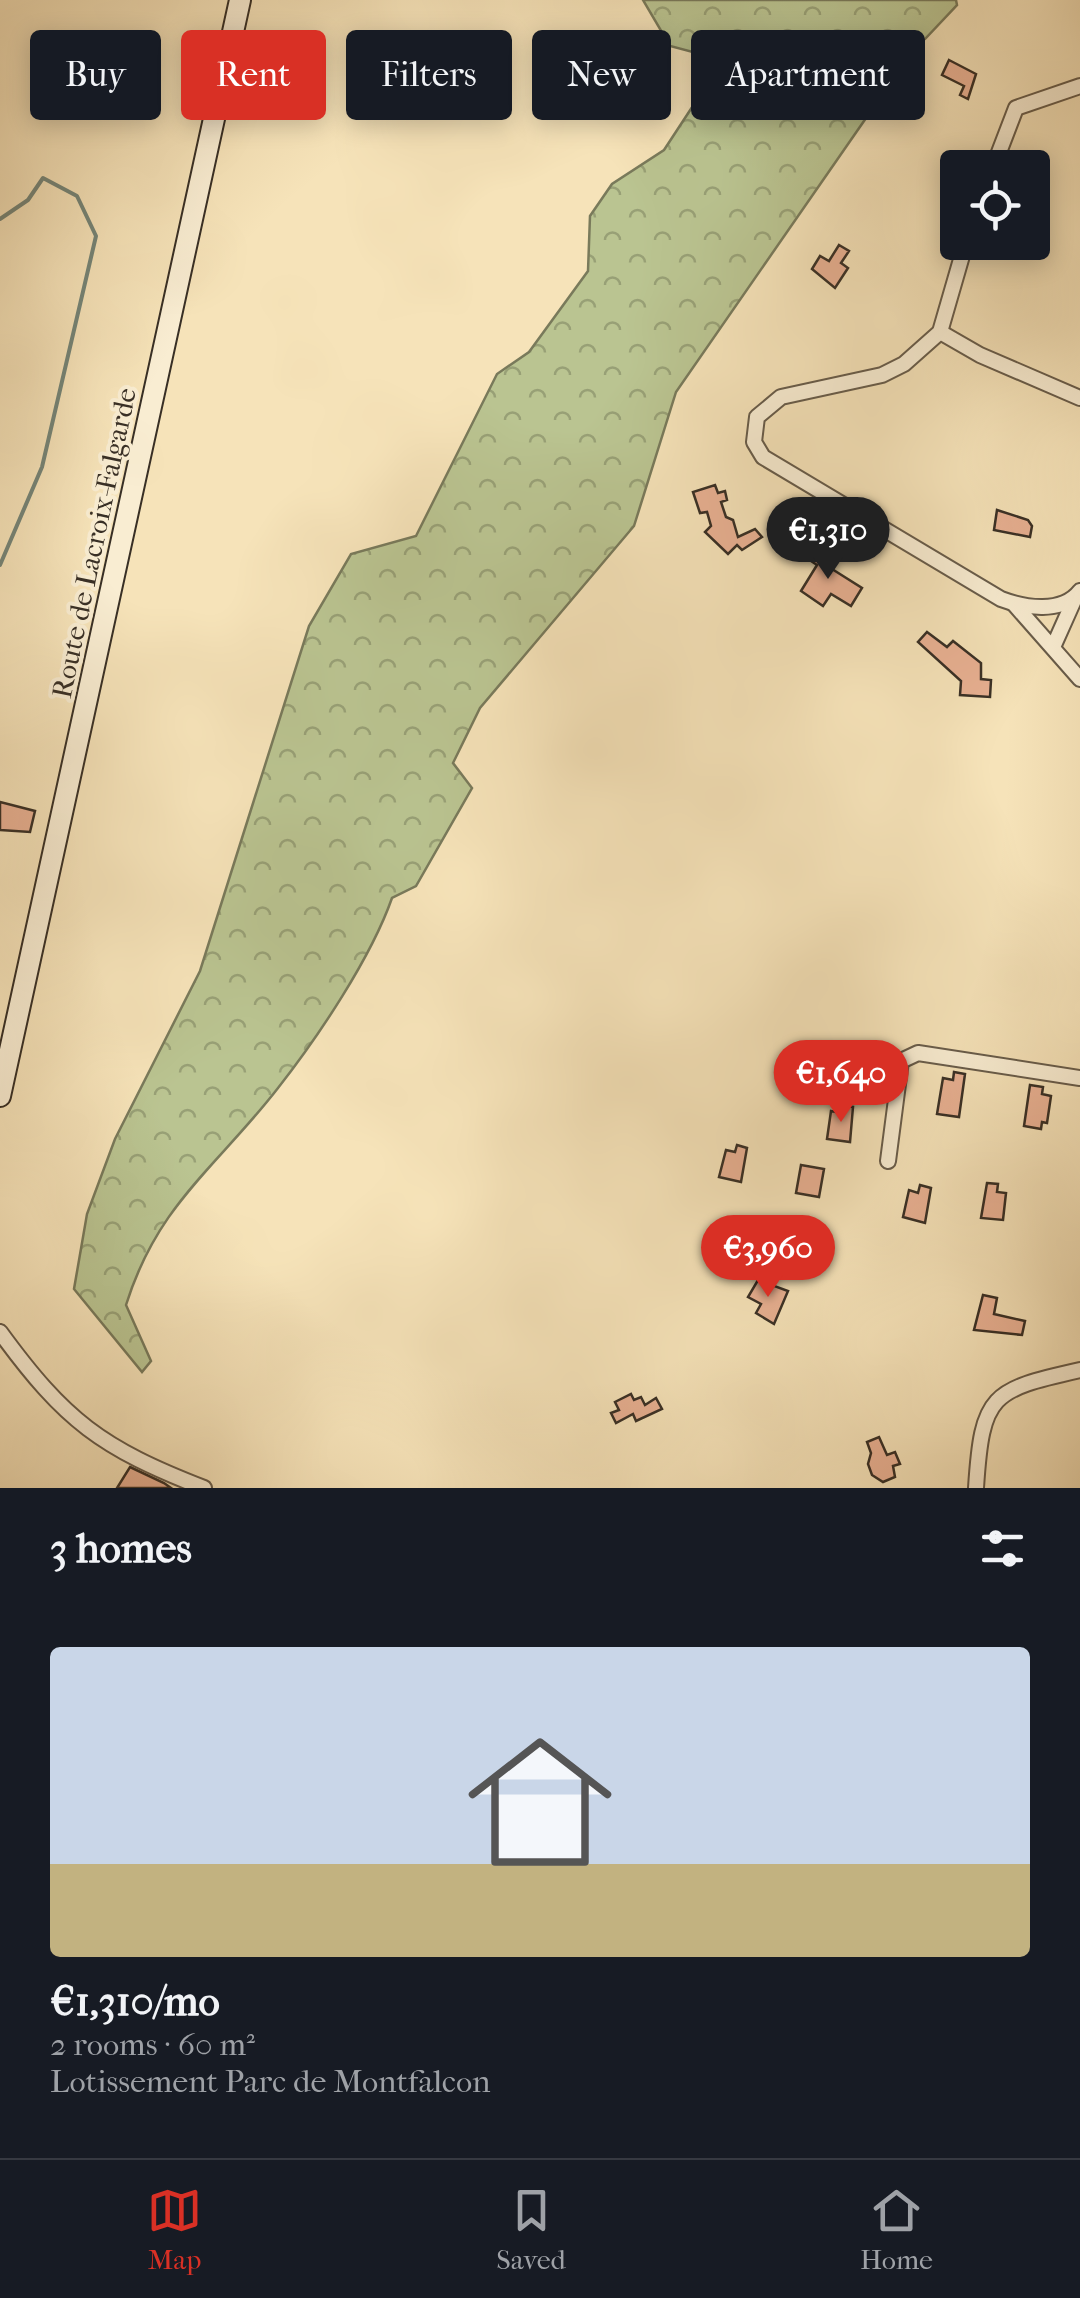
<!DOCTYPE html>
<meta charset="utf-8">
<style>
body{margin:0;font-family:"IM FELL French Canon",serif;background:#20242c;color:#f1f3f6;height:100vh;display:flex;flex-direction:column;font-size:38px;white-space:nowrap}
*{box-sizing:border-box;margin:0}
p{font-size:32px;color:#9ea1a6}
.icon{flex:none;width:55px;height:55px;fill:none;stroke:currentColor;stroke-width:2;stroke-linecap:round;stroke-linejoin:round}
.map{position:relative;height:1488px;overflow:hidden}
.side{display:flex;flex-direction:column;background:#171b24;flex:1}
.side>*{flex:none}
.top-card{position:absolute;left:30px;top:30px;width:1020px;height:90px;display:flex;gap:20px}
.controls{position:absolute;left:940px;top:150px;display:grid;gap:20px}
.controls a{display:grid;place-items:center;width:110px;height:110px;border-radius:10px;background:#171b24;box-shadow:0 5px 25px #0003;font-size:50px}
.price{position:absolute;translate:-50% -85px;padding:0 22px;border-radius:35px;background:#d93025;color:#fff;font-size:32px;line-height:65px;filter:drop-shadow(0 2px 5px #0008)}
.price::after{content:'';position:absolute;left:50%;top:60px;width:30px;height:22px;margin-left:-15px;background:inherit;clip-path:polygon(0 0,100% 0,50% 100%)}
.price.selected{background:#222;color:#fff}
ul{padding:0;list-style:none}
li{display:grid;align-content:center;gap:20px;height:530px;padding:0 50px}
li span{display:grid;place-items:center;height:310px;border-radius:10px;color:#555}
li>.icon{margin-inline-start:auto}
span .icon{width:180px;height:180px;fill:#fffc;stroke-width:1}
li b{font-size:42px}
h2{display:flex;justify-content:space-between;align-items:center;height:120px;padding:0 50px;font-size:42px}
.tag{padding:0 35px;border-radius:10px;background:#171b24;box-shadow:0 5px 25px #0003;font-size:35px;line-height:90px}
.tag.selected{background:#d93025;color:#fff}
.dock{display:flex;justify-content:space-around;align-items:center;height:140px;border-top:2px solid #363941;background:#171b24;font-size:28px;color:#9ea1a6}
.dock a{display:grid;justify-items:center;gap:5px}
.dock .selected{color:#d93025}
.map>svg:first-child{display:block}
.forest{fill:url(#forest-crowns);stroke:#797a5b;stroke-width:2.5}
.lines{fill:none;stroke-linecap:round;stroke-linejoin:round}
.stream{stroke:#758578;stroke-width:4}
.building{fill:#e9b193;stroke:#382f25;stroke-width:2.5}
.street-casing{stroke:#685c4a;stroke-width:18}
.secondary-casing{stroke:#382f25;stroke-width:24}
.street{stroke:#f9edd2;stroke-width:14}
.secondary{stroke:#f9edd2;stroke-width:20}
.labels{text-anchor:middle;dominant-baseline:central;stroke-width:8;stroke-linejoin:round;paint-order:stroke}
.street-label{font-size:28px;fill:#382f25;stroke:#f9edd2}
</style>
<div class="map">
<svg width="1080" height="1488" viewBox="0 0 1080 1488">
<defs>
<pattern id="forest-crowns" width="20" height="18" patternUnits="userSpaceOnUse" patternTransform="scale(2.5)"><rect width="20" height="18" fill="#bac491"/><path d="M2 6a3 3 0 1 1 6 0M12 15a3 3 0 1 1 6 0" fill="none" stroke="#98a076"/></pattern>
</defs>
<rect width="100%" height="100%" fill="#f6e3b9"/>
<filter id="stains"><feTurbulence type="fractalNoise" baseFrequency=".002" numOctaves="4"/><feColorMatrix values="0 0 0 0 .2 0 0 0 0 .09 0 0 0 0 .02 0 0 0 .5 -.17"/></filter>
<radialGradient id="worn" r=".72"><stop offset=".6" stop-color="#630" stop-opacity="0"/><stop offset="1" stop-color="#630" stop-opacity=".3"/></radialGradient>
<!-- forest -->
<path class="forest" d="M643 0H956L957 5 925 39 874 62 873 108 676 392 634 526 480 708 453 763 472 788 416 886 392 898C371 958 318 1037 278 1088 217 1167 158 1203 126 1305L151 1361 142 1372 74 1289 87 1214 115 1139 200 971 309 626 351 554 416 536 497 374 529 352 588 271 590 216 612 184 664 150 723 60 670 46Z"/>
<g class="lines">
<!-- stream -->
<polyline class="stream" points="0,219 28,200 43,178 77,196 96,236 42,467 0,565"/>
</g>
<!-- building -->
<g class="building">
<polygon points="949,60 976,74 968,99 960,95 964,86 942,75"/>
<polygon points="839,245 849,251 841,263 848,268 835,288 812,269 820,256 829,261"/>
<polygon points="715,485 718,493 725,491 727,500 721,502 726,517 733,520 738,537 755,529 762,537 742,550 737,545 728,554 705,532 711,526 707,512 700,513 693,492"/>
<polygon points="997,510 1028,520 1032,526 1030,537 994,530"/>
<polygon points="812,547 829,557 824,564 862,588 851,606 831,594 823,606 801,591 817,565 805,557"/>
<polygon points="927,632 947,647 953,641 981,663 981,679 991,680 990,697 960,695 961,681 918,642"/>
<polygon points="0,802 35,811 30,832 0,830"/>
<polygon points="823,1045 853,1047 848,1077 824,1073 826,1062 820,1061"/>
<polygon points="954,1072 965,1074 959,1117 937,1114 943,1078 953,1080"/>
<polygon points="1030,1085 1043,1087 1042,1094 1051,1096 1047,1123 1042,1122 1041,1129 1024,1126"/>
<polygon points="842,1106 853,1107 850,1142 827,1139 831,1111 841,1113"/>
<polygon points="737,1145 747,1148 741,1182 719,1177 726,1150 735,1152"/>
<polygon points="801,1165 824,1169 819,1197 796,1193"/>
<polygon points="987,1183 998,1184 997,1192 1006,1193 1003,1220 981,1218"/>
<polygon points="920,1185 931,1188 925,1223 903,1217 909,1190 918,1193"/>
<polygon points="758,1280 788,1291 774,1324 756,1313 761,1304 748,1297"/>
<polygon points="983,1295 997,1298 994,1314 1025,1321 1022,1335 974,1330"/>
<polygon points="631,1394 634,1400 641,1397 645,1405 656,1398 662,1409 636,1421 633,1414 616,1423 611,1413 619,1410 615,1402"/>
<polygon points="879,1437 887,1455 895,1452 900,1464 893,1466 895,1477 883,1482 872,1475 868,1464 871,1453 867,1442"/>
<polygon points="130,1467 164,1483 171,1488 117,1488"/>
</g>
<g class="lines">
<defs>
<g id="street">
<polyline points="993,168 1016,108 1080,86"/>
<path d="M966 242 940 332 904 364 882 375 781 397 757 417 754 442 763 457 1001 599C1025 608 1062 614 1080 591"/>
<polyline points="940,332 980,355 1080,398"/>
<polyline points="1014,604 1080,679"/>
<polyline points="1054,645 1075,598"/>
<polyline points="888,1161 901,1061 918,1053 1080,1078"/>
<path d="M0 1332C65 1421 101 1448 204 1488"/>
<path d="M976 1488C982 1394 991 1390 1080 1370"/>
</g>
<polyline id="secondary" points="0,1096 240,0"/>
</defs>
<!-- street casing -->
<use href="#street" class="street-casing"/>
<!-- secondary casing -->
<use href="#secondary" class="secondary-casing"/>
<!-- street -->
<use href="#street" class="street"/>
<!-- secondary -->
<use href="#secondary" class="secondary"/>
</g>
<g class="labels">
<!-- street labels -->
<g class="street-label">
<text transform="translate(94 543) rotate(-78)">Route de Lacroix-Falgarde</text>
</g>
</g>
<rect width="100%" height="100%" filter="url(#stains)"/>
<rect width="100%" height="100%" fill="url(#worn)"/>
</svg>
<div class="controls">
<a><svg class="icon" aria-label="locate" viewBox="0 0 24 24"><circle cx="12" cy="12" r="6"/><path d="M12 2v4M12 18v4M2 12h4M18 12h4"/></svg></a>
</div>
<b class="price selected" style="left:828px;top:582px">€1,310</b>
<b class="price" style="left:841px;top:1125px">€1,640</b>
<b class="price" style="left:768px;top:1300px">€3,960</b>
<div class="top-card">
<a class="tag">Buy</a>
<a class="tag selected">Rent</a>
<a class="tag">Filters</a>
<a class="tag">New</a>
<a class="tag">Apartment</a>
</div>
</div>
<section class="side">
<h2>3 homes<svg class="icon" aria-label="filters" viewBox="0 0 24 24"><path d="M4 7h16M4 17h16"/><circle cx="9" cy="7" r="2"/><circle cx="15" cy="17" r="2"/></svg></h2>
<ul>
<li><span style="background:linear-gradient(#c9d6e8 70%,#c2b280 0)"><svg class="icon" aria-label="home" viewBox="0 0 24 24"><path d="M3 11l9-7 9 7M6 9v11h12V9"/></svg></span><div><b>€1,310/mo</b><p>2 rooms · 60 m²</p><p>Lotissement Parc de Montfalcon</p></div></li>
</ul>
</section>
<nav class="dock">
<a class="selected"><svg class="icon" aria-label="map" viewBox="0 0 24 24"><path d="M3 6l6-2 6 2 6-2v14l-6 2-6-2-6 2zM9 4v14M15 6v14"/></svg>Map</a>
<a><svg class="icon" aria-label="saved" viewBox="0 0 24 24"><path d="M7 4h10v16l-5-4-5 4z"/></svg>Saved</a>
<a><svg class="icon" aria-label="home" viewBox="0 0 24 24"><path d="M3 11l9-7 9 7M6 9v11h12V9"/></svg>Home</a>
</nav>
